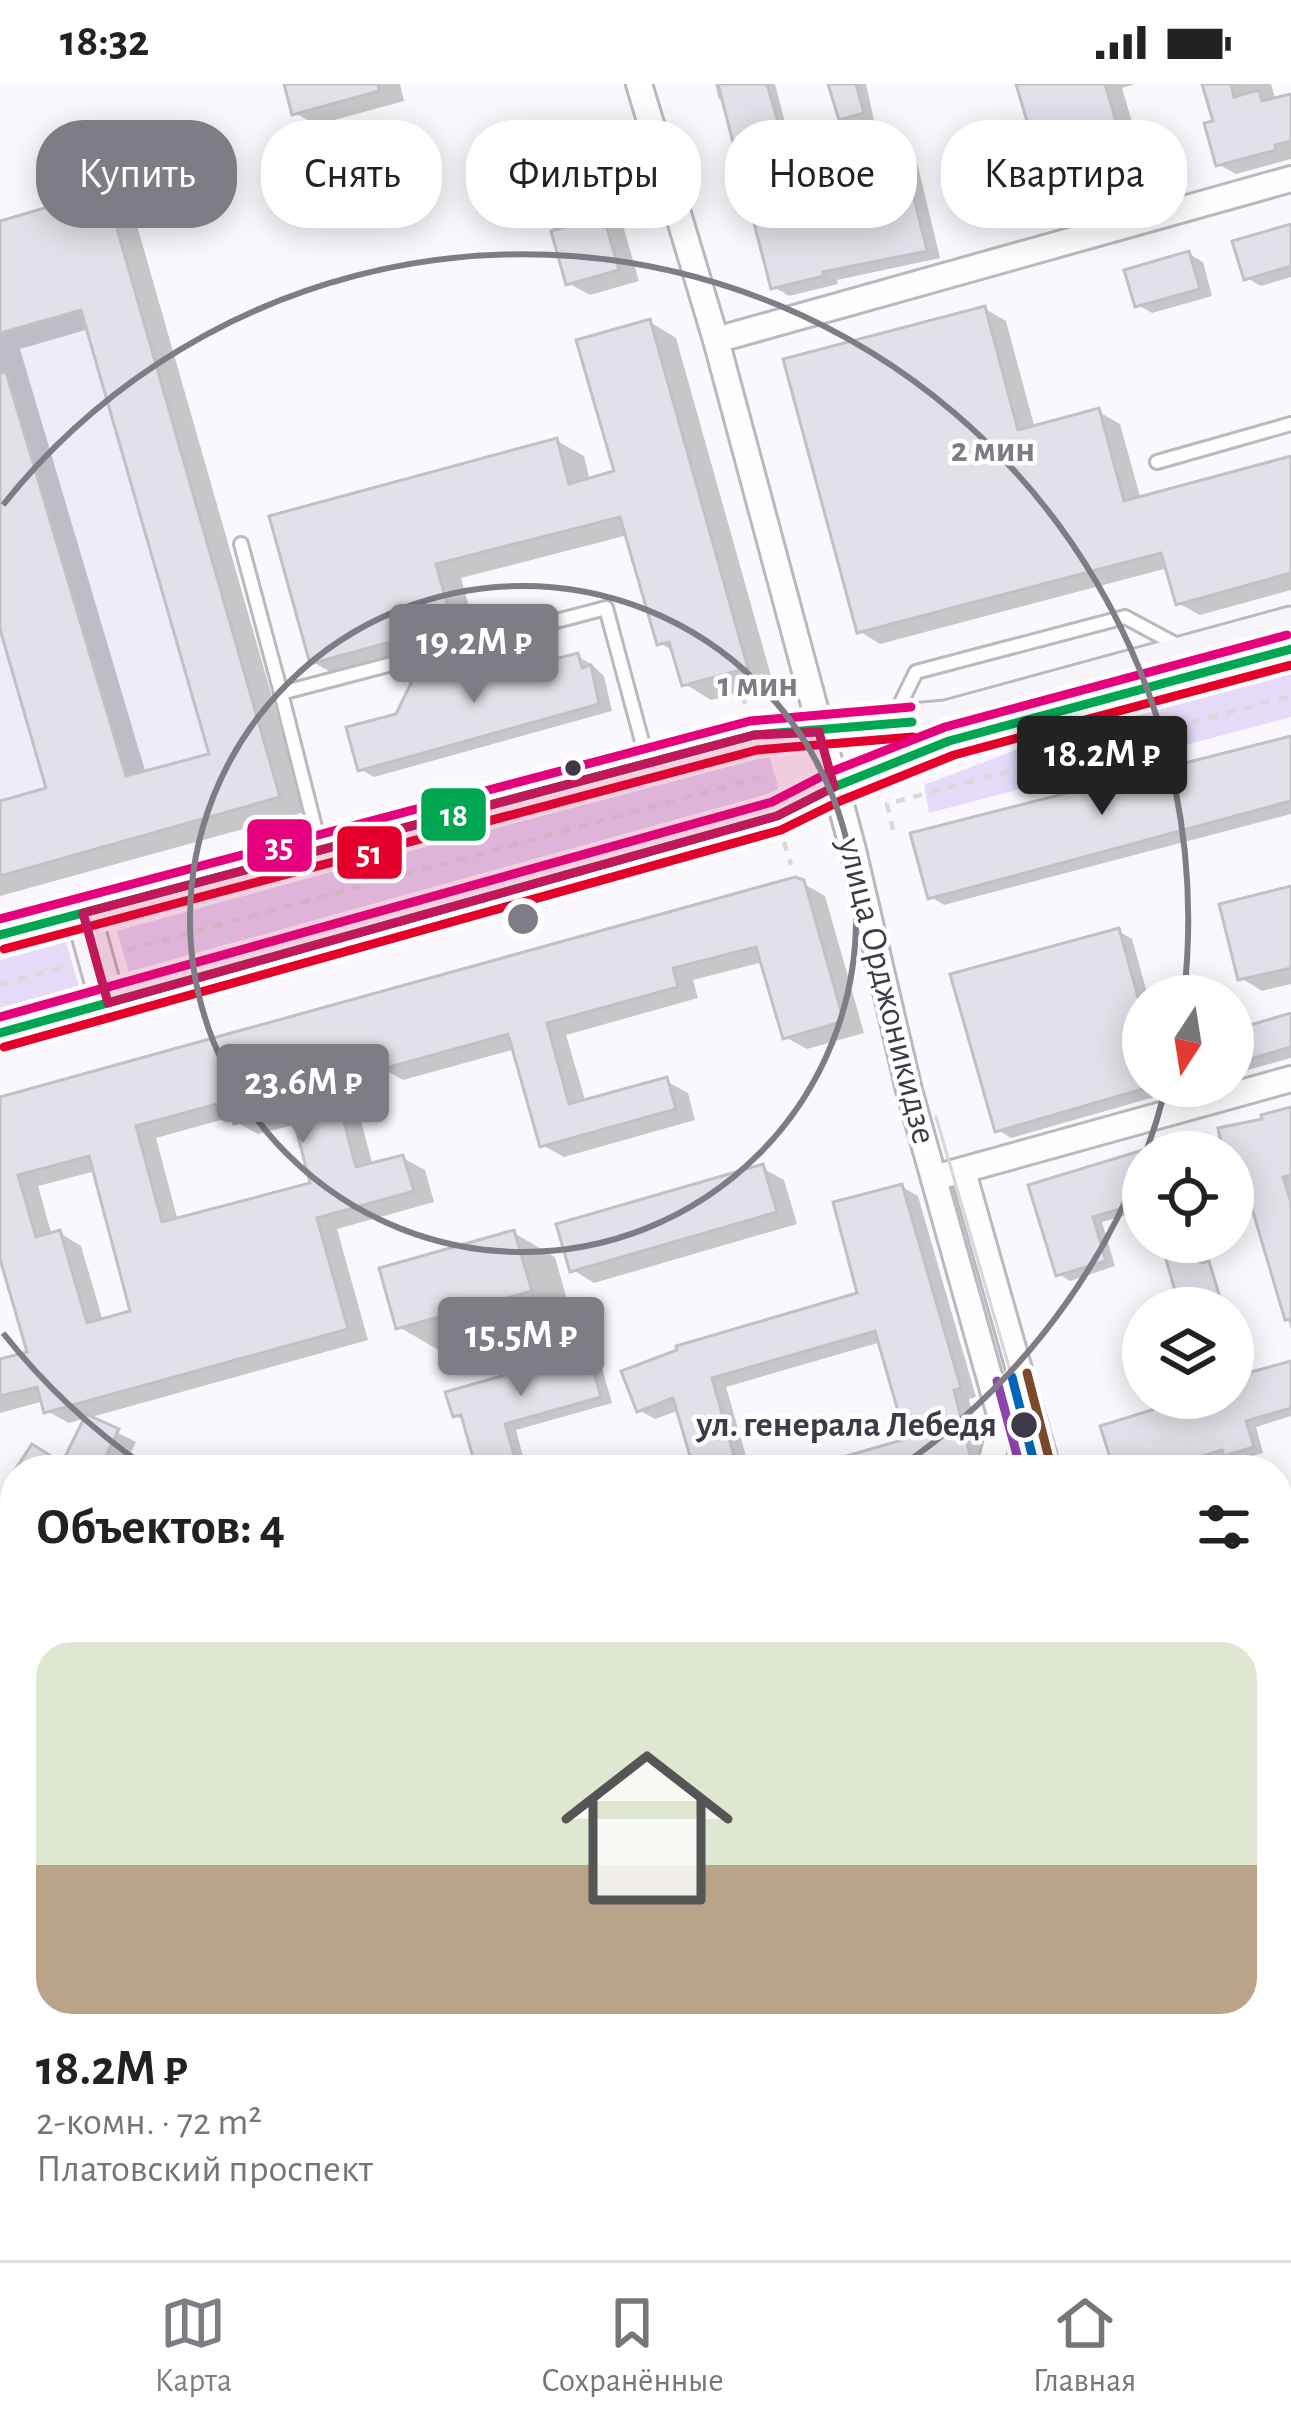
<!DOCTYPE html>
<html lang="ru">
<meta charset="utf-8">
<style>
body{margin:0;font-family:"Alegreya Sans",sans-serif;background:#f6f6f6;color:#222;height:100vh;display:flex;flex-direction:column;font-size:45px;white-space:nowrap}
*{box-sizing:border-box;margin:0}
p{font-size:39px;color:#767676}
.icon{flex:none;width:66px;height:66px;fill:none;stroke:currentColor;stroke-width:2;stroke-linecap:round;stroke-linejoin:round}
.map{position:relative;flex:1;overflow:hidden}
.details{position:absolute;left:0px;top:1371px;width:1293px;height:807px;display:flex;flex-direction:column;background:#fff;border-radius:48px 48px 0 0;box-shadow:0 6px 30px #0003}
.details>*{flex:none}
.top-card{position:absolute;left:36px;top:36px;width:1221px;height:108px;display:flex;gap:24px}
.needle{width:78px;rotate:192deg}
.fabs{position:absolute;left:1122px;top:891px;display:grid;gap:24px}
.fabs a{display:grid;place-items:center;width:132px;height:132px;border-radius:50%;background:#fff;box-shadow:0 6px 30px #0003;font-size:60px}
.price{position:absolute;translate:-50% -102px;padding:0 27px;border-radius:12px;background:#807c86;color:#fff;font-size:39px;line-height:78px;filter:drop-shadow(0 3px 6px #0008)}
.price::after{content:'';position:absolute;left:50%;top:72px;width:36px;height:27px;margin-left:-18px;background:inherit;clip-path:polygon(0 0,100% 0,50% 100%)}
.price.on{background:#222;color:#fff}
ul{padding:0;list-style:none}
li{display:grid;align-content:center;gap:24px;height:636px;padding:0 36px}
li+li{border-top:3px solid #e0e0e0}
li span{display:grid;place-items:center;height:372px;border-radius:36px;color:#555}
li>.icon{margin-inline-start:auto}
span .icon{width:216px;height:216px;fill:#fffc;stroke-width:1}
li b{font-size:51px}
h2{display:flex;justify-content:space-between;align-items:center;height:144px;padding:0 36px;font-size:51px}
.tag{padding:0 42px;border-radius:48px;background:#fff;box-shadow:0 6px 30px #0003;font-size:42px;line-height:108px}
.tag.on{background:#807c86;color:#fff}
.status{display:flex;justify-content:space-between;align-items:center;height:84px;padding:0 60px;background:#fff;direction:ltr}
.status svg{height:33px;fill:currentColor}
.tabs{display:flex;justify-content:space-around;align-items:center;height:168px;border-top:3px solid #e0e0e0;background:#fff;font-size:33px;color:#767676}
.tabs a{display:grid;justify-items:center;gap:6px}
.tabs .on{color:#807c86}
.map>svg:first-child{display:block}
.built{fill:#f0ecf7}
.green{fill:#e5dbf9}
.shadow{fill:#0003;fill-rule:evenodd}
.building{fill:#e3e0e9;stroke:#c2bfc7;stroke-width:3;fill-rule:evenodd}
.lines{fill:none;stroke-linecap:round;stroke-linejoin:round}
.lane-casing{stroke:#bbb9c0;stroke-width:18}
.street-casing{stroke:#bbb9c0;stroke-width:30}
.secondary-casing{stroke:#bbb9c0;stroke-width:39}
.path{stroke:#d9d9dc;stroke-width:4.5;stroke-dasharray:9 9;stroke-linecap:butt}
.lane{stroke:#fefeff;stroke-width:12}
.street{stroke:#fefeff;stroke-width:24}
.secondary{stroke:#f7f5f9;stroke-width:33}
.tram{stroke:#d7d6d8;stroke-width:3}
.bus-1-casing{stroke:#fff;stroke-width:18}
.bus-2-casing{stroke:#fff;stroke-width:18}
.bus-3-casing{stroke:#fff;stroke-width:18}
.bus-1{stroke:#00a651;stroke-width:9}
.bus-2{stroke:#e4002b;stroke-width:9}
.bus-3{stroke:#e5007d;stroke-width:9}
.tram-1-casing{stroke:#fff;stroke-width:18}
.tram-2-casing{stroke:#fff;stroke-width:18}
.tram-3-casing{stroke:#fff;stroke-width:18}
.tram-1{stroke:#0065bd;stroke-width:9}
.tram-2{stroke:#8e44ad;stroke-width:9}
.tram-3{stroke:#7a4b2a;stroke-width:9}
.marked{fill:#c2185b;fill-opacity:0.2;stroke:#c2185b;stroke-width:9;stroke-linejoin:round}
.ring{fill:none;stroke:#807c86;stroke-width:6}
.bus-dot{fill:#3e3a47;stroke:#fff;stroke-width:4.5}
.labels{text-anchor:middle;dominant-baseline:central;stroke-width:9;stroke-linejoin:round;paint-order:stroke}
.street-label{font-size:36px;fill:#3e3a47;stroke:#fff}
.stop-label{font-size:36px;font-weight:bold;fill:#3e3a47;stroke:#fff;text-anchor:end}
.centre{fill:#807c86;stroke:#fff;stroke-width:6}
.ring-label{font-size:36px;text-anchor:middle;font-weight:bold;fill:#807c86;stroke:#fff;stroke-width:9;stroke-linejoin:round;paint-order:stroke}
.line-badge{stroke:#fff;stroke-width:4.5}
.badge-label{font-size:33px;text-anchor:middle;font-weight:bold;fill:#fff}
</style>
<div class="status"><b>18:32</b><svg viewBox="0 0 49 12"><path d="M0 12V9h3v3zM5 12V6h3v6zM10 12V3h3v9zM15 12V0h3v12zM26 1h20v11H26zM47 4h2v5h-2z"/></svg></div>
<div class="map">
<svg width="1291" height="2176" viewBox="0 0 1291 2176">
<rect width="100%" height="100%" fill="#faf8fc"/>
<!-- built -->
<polygon class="built" points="106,106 280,713 0,792 0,137"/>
<!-- green -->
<g class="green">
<polygon points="1291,587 1291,633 929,729 924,701 1099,634"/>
<polygon points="768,668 782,716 131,895 117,847"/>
<polygon points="66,858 80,906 0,928 0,876"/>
<path d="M0 1659C8 1708 19 1744 0 1792Z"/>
<polygon points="801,2163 929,2163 882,2176 755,2176"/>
</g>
<!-- shadow -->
<g class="shadow">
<polygon points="287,0 400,0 404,17 316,41 295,29"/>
<polygon points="715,0 775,0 790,57 747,70 738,64 726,19 719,15"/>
<polygon points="831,0 866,0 874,36 855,42 841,34"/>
<polygon points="1019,0 1135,0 1122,4 1154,112 1076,135 1055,123"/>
<polygon points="1205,0 1271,0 1276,17 1291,14 1291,75 1236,90 1218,80 1216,39"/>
<polygon points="900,66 916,74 940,174 837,196 838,200 789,212 774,203 828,83 843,92 846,104 881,95"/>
<path d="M106 109 132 124 305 728 0 812V720L50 706 0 538V140ZM89 245 213 672 146 690 20 265Z"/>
<polygon points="598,115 619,128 639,197 590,211 568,199 578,142"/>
<polygon points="1291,143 1291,193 1261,202 1247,194"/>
<polygon points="1189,170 1203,178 1212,212 1152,229 1138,221"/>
<polygon points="985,225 1006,237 1035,345 1099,328 1120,340 1141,416 1291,375 1291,506 1200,531 1178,519 1168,484 880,560 859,547"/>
<polygon points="650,238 676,254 773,599 711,616 685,600 674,567 659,559 628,451 461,494 478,555 339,593 313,578 557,357 584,372 590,397 618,389"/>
<polygon points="523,568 537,576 538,582 577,572 591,580 604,592 612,627 374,693 360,685 399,632"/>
<polygon points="1291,654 1291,730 944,821 931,813"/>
<path d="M802 799 825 812 864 949 807 965 785 953 763 878 693 896 698 914 566 951 586 1019 666 997 688 1009 695 1036 564 1073 542 1061 515 965 403 996 380 983 349 992 373 1082 403 1074 425 1086 434 1118 337 1145 368 1256 88 1334 136 1358 122 1386H20L64 1382 87 1334 69 1339 47 1327 44 1317 0 1329V1278L31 1270 6 1184 0 1181V1017ZM235 1032 236 1038 258 1050 298 1040 314 1101 178 1137 156 1054ZM96 1087 134 1229 103 1237 81 1162 60 1149 52 1152 38 1102Z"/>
<polygon points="1291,806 1291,900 1262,907 1241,894"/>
<polygon points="1118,847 1132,855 1148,912 1143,912 1143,1002 1193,1002 1011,1054 998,1046"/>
<polygon points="1291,932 1291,974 1233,990 1233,948"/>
<polygon points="1291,1027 1291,1246 1253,1117 1246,1118 1236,1112 1233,1068 1226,1068 1221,1046"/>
<polygon points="1165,1062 1176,1068 1145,1068"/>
<polygon points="1143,1069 1143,1126 1102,1138 1115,1182 1070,1197 1059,1190 1032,1103"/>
<polygon points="762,1084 784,1096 797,1140 594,1199 573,1186"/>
<polygon points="902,1103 918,1112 976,1313 969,1315 986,1386 807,1386 910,1357 881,1258 726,1303 750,1386 697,1386 680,1326 655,1335 639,1326 681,1268 861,1211"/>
<polygon points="514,1149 555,1173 571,1230 440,1267 399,1243"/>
<polygon points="1164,1158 1202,1158 1220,1218 1230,1224 1184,1224"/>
<polygon points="1233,1232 1250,1291 1291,1280 1291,1332 1256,1343 1263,1369 1237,1376 1230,1372 1182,1386 1115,1386 1200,1314 1233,1314"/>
<polygon points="586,1263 598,1270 612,1319 516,1346 525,1380 503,1386 478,1382 466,1338 455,1331 506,1294"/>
<polygon points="420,1371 436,1380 437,1386 369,1386"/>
<polygon points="15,1395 15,1462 0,1454 0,1420"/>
<polygon points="1291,1473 1291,1519 1278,1523 1278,1476"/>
<polygon points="0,1493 15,1500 15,1596 0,1585"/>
<polygon points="1278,1697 1283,1716 1291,1714 1291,1825 1283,1821 1278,1801"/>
<polygon points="1289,1850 1291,1851 1291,1989 1278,1945 1278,1853"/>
<polygon points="0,2024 15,2033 15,2057 5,2074 0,2071"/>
<polygon points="15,2144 15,2163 97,2163 101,2176 0,2176 0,2148"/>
<polygon points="413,2163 505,2163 508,2176 412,2176 409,2164"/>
<polygon points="565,2163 628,2163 632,2176 569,2176"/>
<polygon points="1184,2163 1203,2163 1210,2167 1213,2176 1138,2176"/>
</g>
<!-- building -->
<g class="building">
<polygon points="284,0 378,0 379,7 292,31"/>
<polygon points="718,0 767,0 782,52 735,66"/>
<polygon points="828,0 856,0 864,29 839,36"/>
<polygon points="1016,0 1105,0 1135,101 1053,125"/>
<polygon points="1202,0 1231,0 1234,13 1259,6 1262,17 1291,10 1291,57 1275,61 1276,66 1216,82 1204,39 1213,37"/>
<polygon points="901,62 927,167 823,188 824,192 771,205 744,100 828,80 834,104 878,93 872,69"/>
<polygon points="106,106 280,713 0,792 0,717 46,704 0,545 0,289 6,288 126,692 209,670 81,226 0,249 0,137"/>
<polygon points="598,112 619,186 566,201 551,147 574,140 568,120"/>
<polygon points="1291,140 1291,182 1244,196 1232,157"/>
<polygon points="1189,167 1200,205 1135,223 1124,186"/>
<polygon points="985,222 1018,346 1099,324 1124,417 1291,372 1291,489 1176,521 1161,469 857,549 783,275"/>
<polygon points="650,235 748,584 682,602 669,558 657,561 620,433 436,480 453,541 310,580 269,432 557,354 569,400 614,387 576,256"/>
<polygon points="524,565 527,582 578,569 582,584 591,581 599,620 358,687 346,643 396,630 413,595"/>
<polygon points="1291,652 1291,717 928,815 910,749"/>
<path d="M795 793 804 796 844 937 783 955 756 863 673 884 678 903 547 939 569 1020 667 993 676 1025 540 1063 508 950 379 986 374 968 329 980 356 1083 403 1071 414 1107 317 1134 348 1245 44 1329 37 1303 0 1312V1275L27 1268 0 1175V1013ZM228 1017 234 1040 291 1025 310 1099 162 1138 136 1042ZM89 1072 130 1227 87 1239 60 1146 36 1153 18 1091Z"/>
<polygon points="1291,802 1291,884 1238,896 1219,820"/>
<polygon points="1119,844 1143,931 1143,1005 995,1048 950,890"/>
<polygon points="1291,929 1291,963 1233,980 1233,946"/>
<polygon points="1291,1023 1291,1091 1283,1093 1291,1118 1291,1235 1285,1236 1248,1111 1233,1114 1233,1068 1223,1068 1218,1044 1262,1035 1261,1031"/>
<polygon points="1143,1066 1143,1118 1093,1133 1106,1177 1056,1192 1028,1101"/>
<polygon points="763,1080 777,1128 570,1188 556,1140"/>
<polygon points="902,1100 961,1304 954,1306 973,1383 819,1386 818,1380 906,1355 875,1247 712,1294 738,1386 694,1386 673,1314 637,1328 621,1287 677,1266 676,1262 857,1209 833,1118"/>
<polygon points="514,1146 532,1207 396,1245 379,1184"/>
<polygon points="1161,1158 1195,1158 1201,1179 1209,1177 1223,1224 1180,1224"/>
<polygon points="586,1260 601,1313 505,1340 515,1374 476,1384 461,1331 453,1333 445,1308 502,1292 500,1284"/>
<polygon points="1291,1277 1291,1324 1246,1337 1254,1363 1224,1372 1222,1366 1154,1386 1114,1386 1100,1342 1190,1314 1233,1314 1233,1293"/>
<polygon points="86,1330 119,1345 99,1386 15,1386 32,1360 62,1379"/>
</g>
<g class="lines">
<defs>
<g id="lane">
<polyline points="1157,378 1291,340"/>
<polyline points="241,460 281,609"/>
<polyline points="894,633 916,588 1125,533 1179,562"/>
<polyline points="320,763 281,609 606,524 647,676"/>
</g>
<g id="street">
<polyline points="639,0 716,256 852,762 909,1006 1002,1338 1042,1386"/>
<polyline points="716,256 1291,95"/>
<polyline points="963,1088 1047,1384"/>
<polyline points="934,1094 1291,995"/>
<polyline points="989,1386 1002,1338"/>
<polyline points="1271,2163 1275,2176"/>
</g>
<g id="secondary">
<polyline points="83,829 108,919"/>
<polyline points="0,851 754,651 946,634 1291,540"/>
<polyline points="0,949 777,732 834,703 949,657 1291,565"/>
<polyline points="0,1631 15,1655"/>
<polyline points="0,1837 15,1807"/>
<polyline points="1278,2014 1291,2011"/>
<polyline points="1278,2080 1291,2076"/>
<polyline points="711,2176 756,2163"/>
<polyline points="922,2176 968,2163"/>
</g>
</defs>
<!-- lane casing -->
<use href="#lane" class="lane-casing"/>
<!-- street casing -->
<use href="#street" class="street-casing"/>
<!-- secondary casing -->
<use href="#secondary" class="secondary-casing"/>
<!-- path -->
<g class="path">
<polyline points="737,594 745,620"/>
<polyline points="893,746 887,720 1291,612"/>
<polyline points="784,758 791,781"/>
<polyline points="127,866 765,692"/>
<polyline points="0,900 64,883"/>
<polyline points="0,1707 15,1703"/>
</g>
<!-- lane -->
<use href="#lane" class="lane"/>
<!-- street -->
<use href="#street" class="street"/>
<!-- secondary -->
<use href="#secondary" class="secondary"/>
<!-- tram -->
<polyline class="tram" points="936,1033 1012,1293"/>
<defs>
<g id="bus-1">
<polyline points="0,851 754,651 912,638"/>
<polyline points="0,949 777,732 834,703 949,657 1291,565"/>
</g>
<g id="bus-2">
<polyline points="4,865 757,666 913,653"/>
<polyline points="4,963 781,746 840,717 954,671 1291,581"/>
</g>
<g id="bus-3">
<polyline points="0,835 750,637 911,623"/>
<polyline points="0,933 772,718 828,689 945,643 1287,551"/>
</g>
</defs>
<!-- bus-1 casing -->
<use href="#bus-1" class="bus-1-casing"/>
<!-- bus-2 casing -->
<use href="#bus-2" class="bus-2-casing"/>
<!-- bus-3 casing -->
<use href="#bus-3" class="bus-3-casing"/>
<!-- bus-1 -->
<use href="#bus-1" class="bus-1"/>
<!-- bus-2 -->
<use href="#bus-2" class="bus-2"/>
<!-- bus-3 -->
<use href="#bus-3" class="bus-3"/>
<defs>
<polyline id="tram-1" points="1012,1293 1036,1386"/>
<polyline id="tram-2" points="997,1297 1021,1386"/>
<polyline id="tram-3" points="1027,1289 1051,1382"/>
</defs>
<!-- tram-1 casing -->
<use href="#tram-1" class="tram-1-casing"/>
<!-- tram-2 casing -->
<use href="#tram-2" class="tram-2-casing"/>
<!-- tram-3 casing -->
<use href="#tram-3" class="tram-3-casing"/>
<!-- tram-1 -->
<use href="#tram-1" class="tram-1"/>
<!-- tram-2 -->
<use href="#tram-2" class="tram-2"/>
<!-- tram-3 -->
<use href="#tram-3" class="tram-3"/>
</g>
<!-- marked area -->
<path class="marked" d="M819 648 834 703 777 732 108 919 83 829 754 651Z"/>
<!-- distance rings -->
<g class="ring">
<circle cx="523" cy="835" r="333"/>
<path d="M1165 1007A665 665 0 0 1 1146 1068M1142 1079A665 665 0 0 1 900 1383M146 1383A665 665 0 0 1 3 1249M3 421A665 665 0 0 1 1184 910"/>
</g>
<!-- markers -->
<g class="bus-dot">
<circle cx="573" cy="684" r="10"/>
<circle cx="1024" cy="1341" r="15"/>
</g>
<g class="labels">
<!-- street labels -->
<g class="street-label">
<text transform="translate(887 907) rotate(76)">улица Орджоникидзе</text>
</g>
<!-- stop labels -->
<g class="stop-label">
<text x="997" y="1341">ул. генерала Лебедя</text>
</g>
</g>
<circle cx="523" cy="835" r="18" class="centre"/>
<g class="ring-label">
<text x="993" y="377">2 мин</text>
<text x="758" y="612">1 мин</text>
</g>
<g class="line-badge">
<rect x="419" y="702" width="69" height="57" rx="12" fill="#00a651"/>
<rect x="245" y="733" width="69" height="57" rx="12" fill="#e5007d"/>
<rect x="335" y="740" width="69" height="57" rx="12" fill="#e4002b"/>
</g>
<g class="badge-label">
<text x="454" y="742">18</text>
<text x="279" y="773">35</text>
<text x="369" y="780">51</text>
</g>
</svg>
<div class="fabs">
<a><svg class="needle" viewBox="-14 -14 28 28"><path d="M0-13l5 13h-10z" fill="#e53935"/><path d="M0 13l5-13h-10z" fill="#767676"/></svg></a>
<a><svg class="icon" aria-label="locate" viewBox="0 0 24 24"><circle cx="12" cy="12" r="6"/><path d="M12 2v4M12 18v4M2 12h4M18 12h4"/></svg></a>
<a><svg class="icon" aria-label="layers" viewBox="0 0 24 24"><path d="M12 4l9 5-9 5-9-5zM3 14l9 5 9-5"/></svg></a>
</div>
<b class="price" style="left:474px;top:622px">19.2M ₽</b>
<b class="price on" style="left:1102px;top:734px">18.2M ₽</b>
<b class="price" style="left:303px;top:1062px">23.6M ₽</b>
<b class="price" style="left:521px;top:1315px">15.5M ₽</b>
<div class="top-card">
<a class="tag on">Купить</a>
<a class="tag">Снять</a>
<a class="tag">Фильтры</a>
<a class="tag">Новое</a>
<a class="tag">Квартира</a>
</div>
<section class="details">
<h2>Объектов: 4<svg class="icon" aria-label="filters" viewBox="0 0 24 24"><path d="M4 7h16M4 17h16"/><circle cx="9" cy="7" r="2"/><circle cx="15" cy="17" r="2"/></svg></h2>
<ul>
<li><span style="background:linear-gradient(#dfe7d0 60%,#b9a48a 0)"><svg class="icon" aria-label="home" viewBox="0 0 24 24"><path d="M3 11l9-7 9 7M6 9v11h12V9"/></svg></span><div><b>18.2M ₽</b><p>2-комн. · 72 m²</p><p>Платовский проспект</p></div></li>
</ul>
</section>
</div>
<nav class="tabs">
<a class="on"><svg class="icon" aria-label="map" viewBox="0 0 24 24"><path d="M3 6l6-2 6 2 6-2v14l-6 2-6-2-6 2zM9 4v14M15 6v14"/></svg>Карта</a>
<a><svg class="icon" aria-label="saved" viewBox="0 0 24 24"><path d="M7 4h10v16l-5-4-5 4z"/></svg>Сохранённые</a>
<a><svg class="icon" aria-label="home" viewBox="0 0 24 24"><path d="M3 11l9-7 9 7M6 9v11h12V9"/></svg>Главная</a>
</nav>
